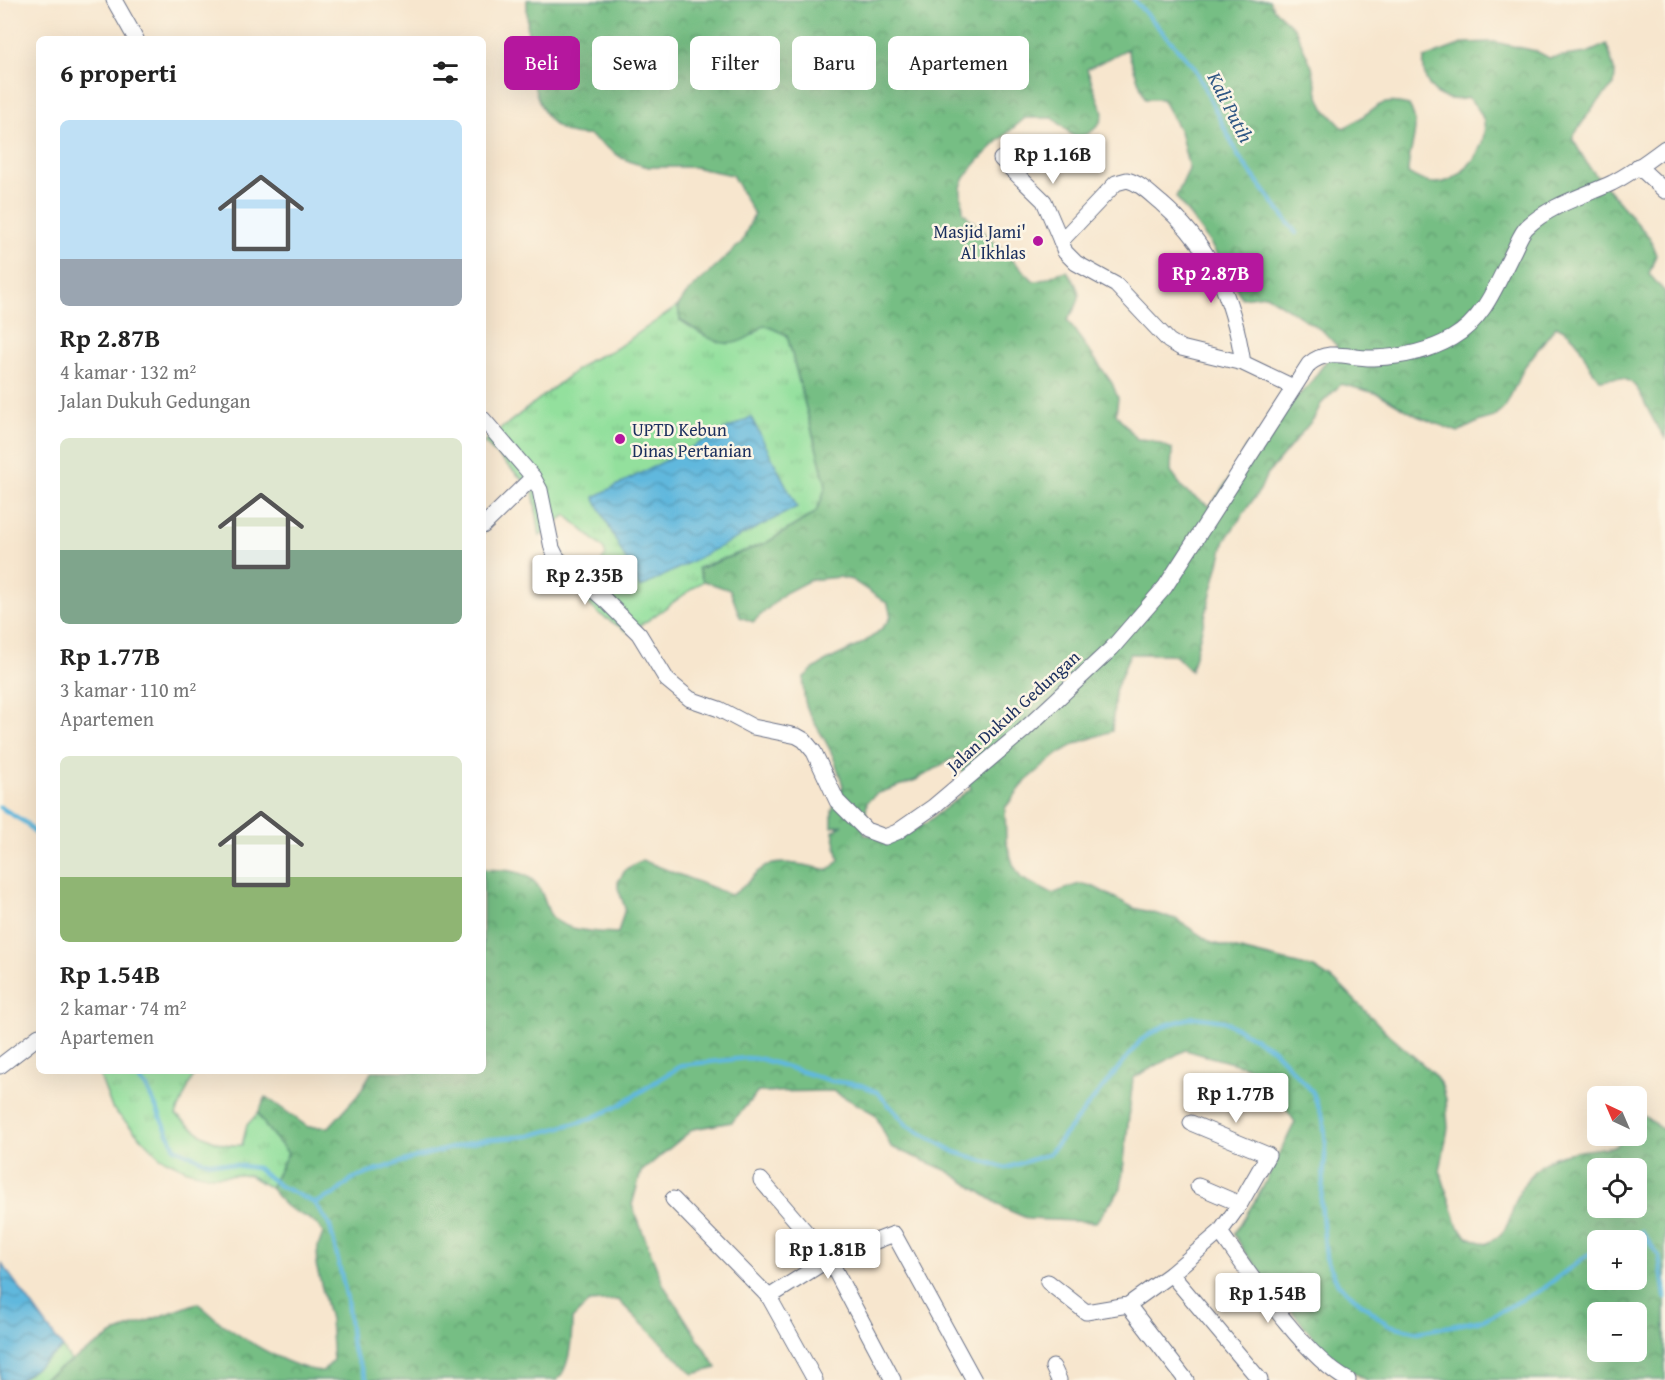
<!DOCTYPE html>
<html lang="id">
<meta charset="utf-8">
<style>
body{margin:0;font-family:"Gentium Book Plus",serif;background:#f6f6f6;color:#222;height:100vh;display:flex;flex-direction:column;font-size:22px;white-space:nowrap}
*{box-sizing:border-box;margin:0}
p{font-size:20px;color:#767676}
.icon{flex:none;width:33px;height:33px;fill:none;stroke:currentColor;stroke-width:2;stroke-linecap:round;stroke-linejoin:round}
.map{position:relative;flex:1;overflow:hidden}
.panel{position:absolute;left:36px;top:36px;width:450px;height:1038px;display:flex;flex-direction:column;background:#fff;border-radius:9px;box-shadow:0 6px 24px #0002}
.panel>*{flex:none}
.banner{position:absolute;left:504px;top:36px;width:570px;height:54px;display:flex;gap:12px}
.needle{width:39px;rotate:316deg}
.controls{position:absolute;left:1587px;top:1086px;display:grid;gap:12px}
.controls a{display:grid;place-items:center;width:60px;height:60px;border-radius:9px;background:#fff;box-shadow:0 6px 24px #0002;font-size:30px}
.price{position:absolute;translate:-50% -51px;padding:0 14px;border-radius:6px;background:#fff;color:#222;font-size:20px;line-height:39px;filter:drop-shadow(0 2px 3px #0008)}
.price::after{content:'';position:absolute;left:50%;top:36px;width:18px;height:14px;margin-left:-9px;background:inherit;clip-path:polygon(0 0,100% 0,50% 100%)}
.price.on{background:#b5179e;color:#fff}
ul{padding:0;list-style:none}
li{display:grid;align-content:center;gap:12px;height:318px;padding:0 24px}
li span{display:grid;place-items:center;height:186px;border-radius:9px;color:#555}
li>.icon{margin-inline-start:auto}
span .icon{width:108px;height:108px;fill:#fffc;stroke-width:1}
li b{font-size:26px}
h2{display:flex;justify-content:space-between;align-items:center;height:72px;padding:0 24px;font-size:26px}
.pill{padding:0 21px;border-radius:9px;background:#fff;box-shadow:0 6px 24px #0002;font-size:21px;line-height:54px}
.pill.on{background:#b5179e;color:#fff}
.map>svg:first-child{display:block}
.grass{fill:url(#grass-tufts);stroke:#57887e;stroke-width:1.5}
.forest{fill:url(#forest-crowns);stroke:#487671;stroke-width:1.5;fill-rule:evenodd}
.water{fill:url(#water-waves);stroke:#3e749e;stroke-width:1.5}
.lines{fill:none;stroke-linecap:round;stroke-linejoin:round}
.stream{stroke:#60b8dd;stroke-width:4.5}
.street-casing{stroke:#686f85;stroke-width:17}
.street{stroke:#fff;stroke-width:15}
.poi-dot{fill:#b5179e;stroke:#fcf5e5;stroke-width:2}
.labels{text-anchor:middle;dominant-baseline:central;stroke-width:5;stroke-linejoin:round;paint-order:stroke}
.poi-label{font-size:18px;fill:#1b2f5e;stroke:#fcf5e5;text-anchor:end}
.street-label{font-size:18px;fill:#1b2f5e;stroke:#fcf5e5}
.water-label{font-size:20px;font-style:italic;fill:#305884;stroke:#fcf5e5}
</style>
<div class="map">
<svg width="1665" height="1380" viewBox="0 0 1665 1380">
<defs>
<pattern id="grass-tufts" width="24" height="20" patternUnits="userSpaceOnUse" patternTransform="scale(1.5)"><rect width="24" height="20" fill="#93e09d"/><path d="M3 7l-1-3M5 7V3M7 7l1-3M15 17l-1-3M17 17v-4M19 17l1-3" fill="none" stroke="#7ec08a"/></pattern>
<pattern id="forest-crowns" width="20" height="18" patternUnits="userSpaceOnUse" patternTransform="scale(1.5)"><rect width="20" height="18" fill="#76be84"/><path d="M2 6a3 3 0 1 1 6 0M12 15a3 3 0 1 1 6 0" fill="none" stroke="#609b6f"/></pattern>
<pattern id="water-waves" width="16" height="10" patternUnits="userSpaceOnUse" patternTransform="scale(1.5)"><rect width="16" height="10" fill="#60b8dd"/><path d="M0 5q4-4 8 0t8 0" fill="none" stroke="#4e96b6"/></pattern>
</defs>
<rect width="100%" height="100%" fill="#fcf5e5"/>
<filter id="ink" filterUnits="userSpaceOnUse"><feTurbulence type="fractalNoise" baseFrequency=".0167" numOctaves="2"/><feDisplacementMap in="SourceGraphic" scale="12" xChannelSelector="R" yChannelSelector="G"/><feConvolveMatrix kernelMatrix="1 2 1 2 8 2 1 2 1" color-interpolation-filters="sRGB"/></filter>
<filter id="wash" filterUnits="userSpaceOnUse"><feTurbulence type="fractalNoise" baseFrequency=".008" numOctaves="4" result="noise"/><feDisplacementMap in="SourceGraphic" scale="24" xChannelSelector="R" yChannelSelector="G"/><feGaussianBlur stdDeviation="1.35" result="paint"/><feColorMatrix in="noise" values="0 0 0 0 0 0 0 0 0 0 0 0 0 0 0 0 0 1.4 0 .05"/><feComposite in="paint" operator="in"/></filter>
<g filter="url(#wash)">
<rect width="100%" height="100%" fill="#f7e6ce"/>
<!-- grass -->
<g class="grass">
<polygon points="678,306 680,320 753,335 764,324 787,335 826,485 821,501 815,513 766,543 698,568 703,581 630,633 599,614 572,588 598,567 606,555 603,548 566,515 540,536 533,490 484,442 588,361 615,349"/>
<path d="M98 1071H192L194 1074 176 1115C196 1131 215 1148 242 1145L247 1125 258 1113 266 1127 288 1153 270 1188 249 1175 211 1176 187 1170 160 1157 112 1108Z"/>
<polygon points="63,1348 71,1361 41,1380 19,1380"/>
</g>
<!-- forest -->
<path class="forest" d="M527 0H1269L1274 9 1295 29 1312 67 1318 94 1324 108 1343 128C1373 116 1373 95 1409 105 1423 129 1408 147 1408 173 1417 178 1425 183 1434 183 1458 184 1481 156 1484 134 1487 119 1478 107 1468 98 1439 105 1421 86 1424 58L1465 43 1494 42 1536 51 1549 58 1587 53 1607 44 1615 73 1614 85 1593 107 1572 138 1589 167 1649 237 1656 255 1649 274 1665 292V438C1661 431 1655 424 1652 417 1638 392 1637 371 1601 380 1580 362 1587 339 1556 326L1525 366 1505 407 1494 417 1480 421 1458 432 1417 416 1379 394 1341 384 1321 404 1314 418 1266 476 1260 490 1225 540 1191 671 1176 656 1169 654H1130L1115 691 1112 731 1077 743 1058 754 1026 781 1005 808 1006 841 1013 864 1021 878 1052 894 1079 884 1094 887 1134 908 1176 919 1212 943 1314 968 1339 984 1389 1035 1434 1074 1442 1086 1446 1099 1448 1128 1440 1171 1458 1227 1468 1237 1486 1244C1509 1233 1508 1222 1516 1200 1520 1188 1533 1171 1544 1163 1562 1150 1594 1150 1616 1146L1622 1136H1636L1637 1118 1644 1116 1665 1131V1380H1366L1329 1357 1246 1254 1234 1234 1261 1191 1295 1122 1271 1086 1247 1067 1185 1050 1133 1078 1121 1189 1096 1222 1029 1219 1006 1209 948 1171 891 1147 875 1114 833 1091 758 1092 732 1122 693 1129 641 1172 632 1205 664 1286 717 1368 693 1374 618 1300 589 1302 572 1319C572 1337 570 1368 557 1380H41L117 1332 197 1303C206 1309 213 1317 222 1324 247 1341 293 1370 323 1371L333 1361 330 1319 316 1265 318 1247 323 1233C316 1218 300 1216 287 1207 281 1202 276 1194 270 1188L288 1153 266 1127 258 1113 266 1097 308 1127H329L358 1095 372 1071H483V869C498 870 515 869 528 877 542 885 543 899 549 912 559 932 598 932 618 933L625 908 618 888V882L626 869 642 860 731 895C744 889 749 879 760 870 777 856 809 867 829 870L839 860 833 831 843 825 832 827V811L843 786C839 774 836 761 830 750 817 722 800 712 804 677 833 650 867 652 891 617L888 604 852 580 839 577 810 580 785 593 753 622 740 617 730 590 703 581 698 569 766 543 815 513 821 501 826 485 787 335 764 325C730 357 715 342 680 320L678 306 686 294 742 242 754 214 732 175 693 167H649L634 163 622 158 589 135C524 141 528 43 527 0ZM1127 49 1145 99H1162L1180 131 1189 169 1176 197 1210 243 1242 298 1266 295 1323 331 1337 346 1309 385 1245 448 1239 464 1210 507 1185 491 1171 472 1172 449 1151 440 1137 439 1116 414 1118 398 1112 383 1067 320C1084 298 1082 293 1067 271 1055 272 1047 281 1034 281L963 212C963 205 960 195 961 188 964 168 1010 131 1025 118H1053L1074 137C1088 137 1101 127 1103 113L1087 69ZM955 757 971 788 926 823 902 837 864 835 867 802 876 794 916 780ZM1598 1168H1636V1208H1598ZM1598 1240H1636V1280H1598ZM1598 1312H1636V1352H1598Z"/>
<!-- water -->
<g class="water">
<polygon points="751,417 797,507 640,588 594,497"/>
<polygon points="2,1264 63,1348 19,1380 0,1380"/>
</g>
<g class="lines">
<!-- stream -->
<g class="stream">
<polyline points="1134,0 1194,67 1239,157 1296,233"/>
<polyline points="0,807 26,823 39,837"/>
<polyline points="132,1071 147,1088 175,1148 204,1161 257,1168 280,1186 315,1203"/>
<polyline points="315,1203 335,1194 352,1179 410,1159 481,1140 529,1136 590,1119 618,1106 682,1065 746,1058 761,1059 832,1081 861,1085 877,1092 908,1126 955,1152 1006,1168 1049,1154 1141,1040 1166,1025 1194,1017 1224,1021 1273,1049 1312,1091 1323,1118 1326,1145 1321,1202 1326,1258 1338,1284 1388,1325 1418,1332 1483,1320 1541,1290 1587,1255 1598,1251"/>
<polyline points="315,1203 330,1226 347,1299 352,1348 367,1380"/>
<polyline points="1622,1240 1642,1232 1659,1256 1665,1297"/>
</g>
</g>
</g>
<g filter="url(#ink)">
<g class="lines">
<defs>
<g id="street">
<polyline points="114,0 136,39"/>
<polyline points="1001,159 1044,201 1061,241"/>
<polyline points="1638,166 1665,191"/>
<path d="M1243 363C1233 297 1212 247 1161 203 1150 194 1140 183 1127 180L1116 183 1061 241 1065 252 1076 263 1116 285 1169 341 1181 348 1243 363 1293 387"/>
<path d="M483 419 533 477 540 490 552 548 557 558 606 601 639 634 667 680 690 699 719 709 753 727 797 736 804 740 814 752 837 801 866 830 885 837 897 832 933 807 1024 730 1112 648 1165 587 1309 364C1330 347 1349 359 1374 358 1401 357 1428 352 1452 338 1485 319 1497 283 1514 250 1518 242 1521 233 1527 227 1550 205 1584 196 1612 183 1630 174 1649 160 1665 148"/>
<polyline points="483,526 533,477"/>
<polyline points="0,1066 39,1036"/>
<polyline points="761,1180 829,1259 893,1380"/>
<polyline points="1198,1186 1240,1204"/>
<polyline points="673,1199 769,1297 829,1259 894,1234 974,1380"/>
<path d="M1220 1232C1249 1273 1305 1358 1348 1380"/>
<polyline points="1171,1274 1260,1380"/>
<polyline points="1048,1282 1086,1312 1128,1305 1171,1274 1220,1232 1240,1204 1268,1155 1191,1123"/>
<polyline points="769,1297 815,1380"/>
<polyline points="1128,1305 1186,1380"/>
<polyline points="1053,1367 1059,1380"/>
</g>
</defs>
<!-- street casing -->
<use href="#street" class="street-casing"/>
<!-- street -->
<use href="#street" class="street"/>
</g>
</g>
<!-- markers -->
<g class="poi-dot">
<circle cx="1038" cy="241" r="6"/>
<circle cx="620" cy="439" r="6"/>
</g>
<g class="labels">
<!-- poi labels -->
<g class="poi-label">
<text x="1026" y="231">Masjid Jami'<tspan x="1026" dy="21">Al Ikhlas</tspan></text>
<text x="632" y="429" text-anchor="start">UPTD Kebun<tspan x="632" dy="21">Dinas Pertanian</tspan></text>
</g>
<!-- street labels -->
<g class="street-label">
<text transform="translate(1013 711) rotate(-42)">Jalan Dukuh Gedungan</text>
</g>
<!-- water labels -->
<g class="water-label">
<text transform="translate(1231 107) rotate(63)">Kali Putih</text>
</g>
</g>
</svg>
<div class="controls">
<a><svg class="needle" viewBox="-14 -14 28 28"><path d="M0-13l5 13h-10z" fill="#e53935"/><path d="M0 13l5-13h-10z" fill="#767676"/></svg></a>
<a><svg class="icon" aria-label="locate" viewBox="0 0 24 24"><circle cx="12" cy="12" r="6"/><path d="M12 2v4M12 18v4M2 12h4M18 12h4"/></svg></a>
<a>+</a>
<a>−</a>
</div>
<b class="price" style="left:1053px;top:185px">Rp 1.16B</b>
<b class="price on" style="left:1211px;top:304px">Rp 2.87B</b>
<b class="price" style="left:585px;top:606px">Rp 2.35B</b>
<b class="price" style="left:1236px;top:1124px">Rp 1.77B</b>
<b class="price" style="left:828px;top:1280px">Rp 1.81B</b>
<b class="price" style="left:1268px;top:1324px">Rp 1.54B</b>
<div class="banner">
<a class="pill on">Beli</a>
<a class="pill">Sewa</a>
<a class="pill">Filter</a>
<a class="pill">Baru</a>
<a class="pill">Apartemen</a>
</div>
<section class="panel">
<h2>6 properti<svg class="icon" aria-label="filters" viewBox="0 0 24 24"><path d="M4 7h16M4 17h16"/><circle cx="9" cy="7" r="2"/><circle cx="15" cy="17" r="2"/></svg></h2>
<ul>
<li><span style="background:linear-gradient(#bfe0f5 75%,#9aa5b1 0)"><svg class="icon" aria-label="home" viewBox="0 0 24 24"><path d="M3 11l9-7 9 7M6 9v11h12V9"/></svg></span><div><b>Rp 2.87B</b><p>4 kamar · 132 m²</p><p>Jalan Dukuh Gedungan</p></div></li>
<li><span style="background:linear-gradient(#dfe7d0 60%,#7fa58c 0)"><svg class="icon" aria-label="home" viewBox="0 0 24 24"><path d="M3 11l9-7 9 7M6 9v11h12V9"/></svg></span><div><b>Rp 1.77B</b><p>3 kamar · 110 m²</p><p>Apartemen</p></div></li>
<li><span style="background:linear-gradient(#dfe7d0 65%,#8fb573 0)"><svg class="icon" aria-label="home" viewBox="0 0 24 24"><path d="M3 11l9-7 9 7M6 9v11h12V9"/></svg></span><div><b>Rp 1.54B</b><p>2 kamar · 74 m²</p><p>Apartemen</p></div></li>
</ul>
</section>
</div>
